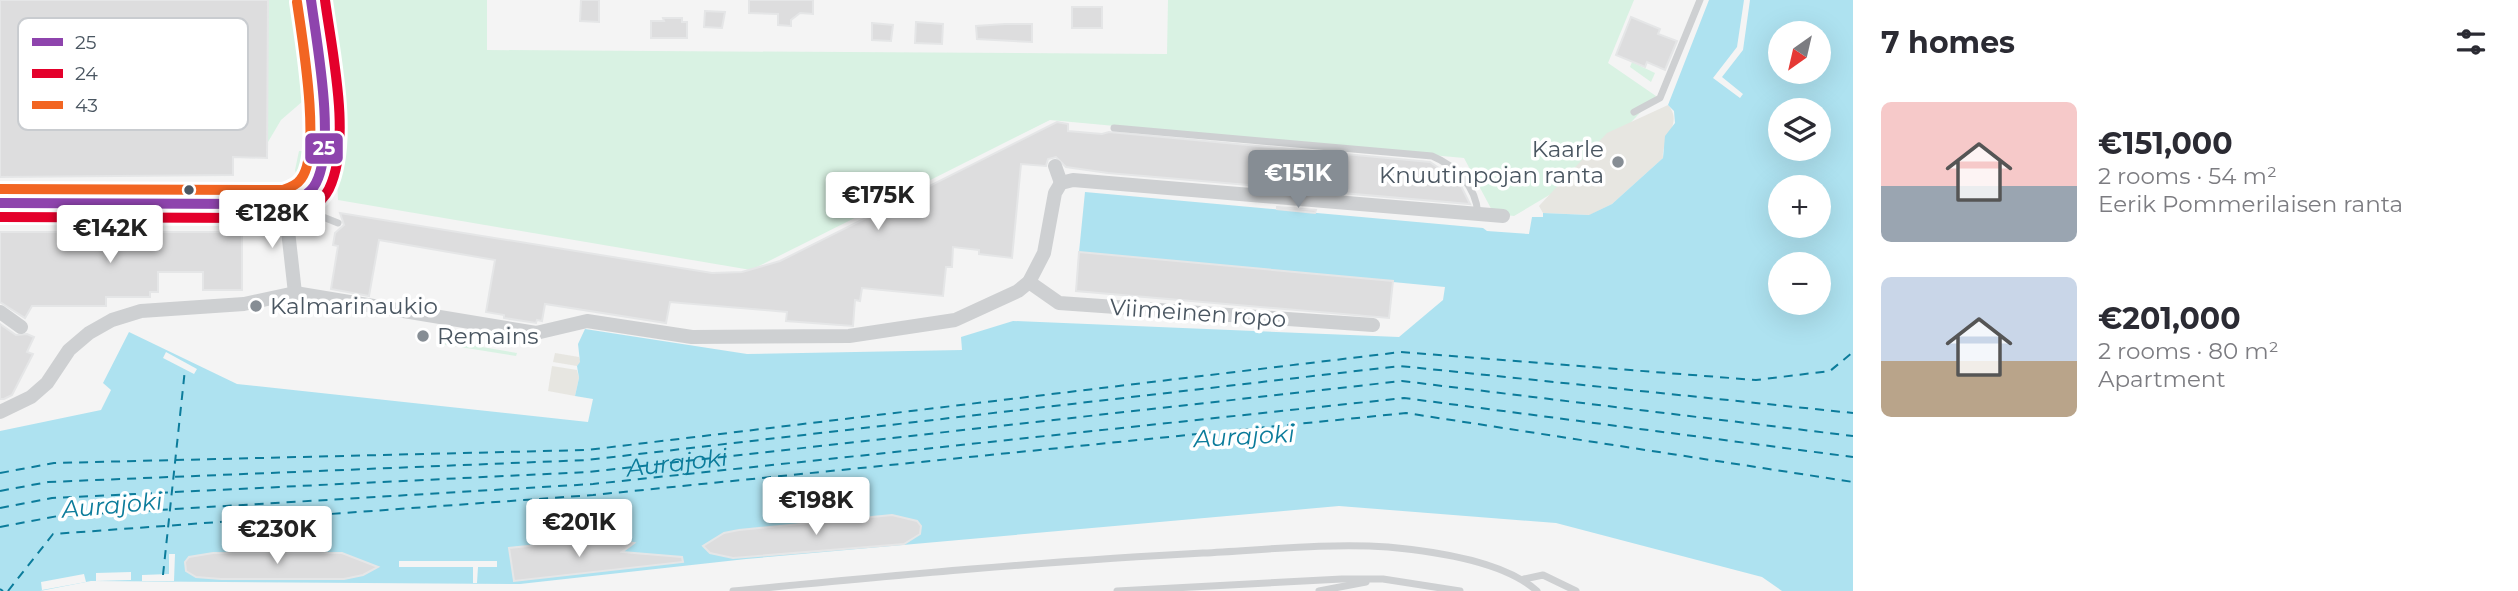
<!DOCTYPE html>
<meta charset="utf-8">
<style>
body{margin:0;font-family:Montserrat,sans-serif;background:#f2f2f3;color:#2b2b33;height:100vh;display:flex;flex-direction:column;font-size:26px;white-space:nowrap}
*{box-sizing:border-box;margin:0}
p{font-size:23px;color:#7c7c81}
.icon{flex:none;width:38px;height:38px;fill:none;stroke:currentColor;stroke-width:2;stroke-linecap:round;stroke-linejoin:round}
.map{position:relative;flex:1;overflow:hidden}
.sheet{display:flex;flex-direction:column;background:#fff;width:665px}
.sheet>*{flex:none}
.needle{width:46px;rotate:214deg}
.controls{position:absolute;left:1768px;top:21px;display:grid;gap:14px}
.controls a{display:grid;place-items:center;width:63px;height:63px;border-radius:50%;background:#fff;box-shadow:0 7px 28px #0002;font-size:35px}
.price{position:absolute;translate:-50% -60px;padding:0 16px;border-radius:7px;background:#fff;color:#222;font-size:23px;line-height:46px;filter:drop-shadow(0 2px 4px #0008)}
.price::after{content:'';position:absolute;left:50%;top:42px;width:21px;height:16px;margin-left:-10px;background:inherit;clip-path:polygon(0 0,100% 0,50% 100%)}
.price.active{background:#868d94;color:#fff}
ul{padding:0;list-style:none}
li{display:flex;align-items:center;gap:21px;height:175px;padding:0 28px}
li span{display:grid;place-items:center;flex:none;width:196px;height:140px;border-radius:10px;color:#555}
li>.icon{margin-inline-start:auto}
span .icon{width:84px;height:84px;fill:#fffc;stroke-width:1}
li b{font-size:30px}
h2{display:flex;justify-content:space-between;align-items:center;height:84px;padding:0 28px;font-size:30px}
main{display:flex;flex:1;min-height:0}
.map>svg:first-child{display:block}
.green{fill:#d9f2e3}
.sand{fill:#e7e6e1}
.water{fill:#aee2f0;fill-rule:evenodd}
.pier{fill:#f4f4f4}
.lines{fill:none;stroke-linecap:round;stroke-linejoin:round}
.ferry{stroke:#0c7c9b;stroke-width:2;stroke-dasharray:9 7;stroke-linecap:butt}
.building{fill:#ddddde;stroke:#e5e6e7;stroke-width:2}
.street-tunnel{stroke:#d2d4d7;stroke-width:14;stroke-dasharray:14 7;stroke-linecap:butt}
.lane{stroke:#ced0d2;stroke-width:7}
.street{stroke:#ced0d2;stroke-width:14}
.bus-1-casing{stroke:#fff;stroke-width:16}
.bus-2-casing{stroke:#fff;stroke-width:16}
.bus-3-casing{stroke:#fff;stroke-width:16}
.bus-1{stroke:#8e44ad;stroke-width:10}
.bus-2{stroke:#e4002b;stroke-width:10}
.bus-3{stroke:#f26522;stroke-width:10}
.poi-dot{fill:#868d94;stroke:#fff;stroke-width:2.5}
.bus-dot{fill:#4a5661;stroke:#fff;stroke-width:2.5}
.labels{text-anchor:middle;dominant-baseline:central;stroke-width:7;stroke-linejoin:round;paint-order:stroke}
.poi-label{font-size:23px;fill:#4a5661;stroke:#fff;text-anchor:start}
.street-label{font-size:23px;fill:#4a5661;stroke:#fff}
.water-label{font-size:24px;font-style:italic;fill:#0c7c9b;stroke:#fff}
.key{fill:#fff;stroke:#c9ccd0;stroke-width:2}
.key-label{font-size:19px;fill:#4a5661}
.line-badge{stroke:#fff;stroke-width:2.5}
.badge-label{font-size:19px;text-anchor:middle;font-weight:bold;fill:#fff}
</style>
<main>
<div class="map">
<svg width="1853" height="591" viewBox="0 0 1853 591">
<rect width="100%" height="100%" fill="#f4f4f4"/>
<!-- green -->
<g class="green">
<polygon points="268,0 291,0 300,60 329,55 321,0 487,0 487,50 1167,54 1168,0 1634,0 1608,63 1656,96 1578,178 1514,216 1494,214 1464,158 1050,120 751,270 338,200 337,178 328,193 297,177 295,170 299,151 338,152 338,133 318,129 315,124 320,114 338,101 338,70 334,59 332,76 281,120 268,142"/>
<polygon points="1632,62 1655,73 1651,82 1630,67"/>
<polygon points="0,186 188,186 187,190 0,190"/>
<circle cx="126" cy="217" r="8"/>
<rect x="173" y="211" width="38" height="12"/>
<polygon points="441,340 517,353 516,356 441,344"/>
</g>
<!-- sand -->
<g class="sand">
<path d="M1668 105C1684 123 1661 138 1663 158L1612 204 1590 215 1543 213 1539 206 1607 133Z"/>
<polygon points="555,353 579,357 581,362 577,366 553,362"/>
<polygon points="552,366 577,370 579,378 575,396 548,391"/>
</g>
<!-- water -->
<path class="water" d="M1709 0H1853V591H1782L1762 577 1556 523 1339 506 746 559 520 584 91 581 40 591H0V431L101 410 111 390 103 383 129 332 237 384 588 422 593 399 575 396 579 378 577 366 580 362 578 344 585 329 747 354 962 350 961 337 1013 321 1399 337 1443 300 1445 287 1079 252 1085 192 1483 228 1487 231 1529 234 1532 217H1543V213L1589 215 1612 204 1663 158 1665 136 1675 123 1674 111 1668 105ZM1780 33H1818V72H1780ZM1780 110H1818V149H1780ZM1780 187H1818V226H1780ZM1780 264H1818V303H1780Z"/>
<!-- pier -->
<g class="pier">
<polygon points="1744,0 1750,0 1743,50 1722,77 1743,94 1740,98 1713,78 1737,47"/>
<polygon points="166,352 197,369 194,374 163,358"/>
<polygon points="169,554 175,554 174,581 142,581 142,575 169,574"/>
<polygon points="399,561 497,561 497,567 478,567 477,583 473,583 473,567 399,567"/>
<polygon points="131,572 131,580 96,581 96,573"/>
<polygon points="84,574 86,582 42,590 41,582"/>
</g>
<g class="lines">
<!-- ferry -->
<g class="ferry">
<polyline points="0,473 54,463 587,450 1401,352 1756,380 1830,371 1853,352"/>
<polyline points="0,491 48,482 587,460 1400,366 1853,413"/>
<path id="s1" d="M0 508 52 498 588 472 1402 381 1853 436"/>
<polyline points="0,527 58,516 593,484 1404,398 1853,457"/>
<polyline points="163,575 185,369"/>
<polyline points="0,589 3,591"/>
<polyline points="8,591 53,534 593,495 1406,413 1853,482"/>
</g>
</g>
<!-- building -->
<g class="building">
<polygon points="0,0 268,0 267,158 233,157 233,175 0,177"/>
<polygon points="581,0 599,0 599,22 580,21"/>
<polygon points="749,0 813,0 813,14 800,13 791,20 791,26 778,25 778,14 749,13"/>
<rect x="1072" y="7" width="30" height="21"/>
<polygon points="705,11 725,12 722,28 704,27"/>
<polygon points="1631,17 1660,29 1658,34 1677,41 1665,70 1647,62 1645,67 1616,55"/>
<polygon points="663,18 682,18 682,22 687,22 687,38 651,38 651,21 664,21"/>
<polygon points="916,22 943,24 942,44 915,43"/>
<polygon points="872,23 893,25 891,41 872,40"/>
<polygon points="1005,24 1032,24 1032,42 977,39 976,26"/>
<polygon points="1057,122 1068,124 1068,131 1102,134 1109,132 1430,162 1459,182 1470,204 1108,173 1066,167 1056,157 1048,159 1046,166 1021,164 1012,258 979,254 979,250 953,247 952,267 946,267 943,296 862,288 860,301 855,300 853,326 786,321 787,312 670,302 666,323 545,304 542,321 537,320 536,323 504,318 504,315 486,312 495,260 379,240 369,296 331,289 338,246 333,245 335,233 344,225 340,213 712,273 742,272 780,261"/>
<polygon points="1277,207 1316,210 1315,213 1277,209"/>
<polygon points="0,232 242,232 242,290 203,290 203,272 158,272 158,292 150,292 150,297 106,297 106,306 32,306 25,318 0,302"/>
<polygon points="1079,252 1393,281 1389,318 1076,291"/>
<polygon points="0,324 16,335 27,334 34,337 27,352 33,354 12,395 4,399 0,399"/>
<polygon points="892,515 917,521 921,526 920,534 904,544 733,558 710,553 703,546 724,533 739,530"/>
<polygon points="605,538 634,543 622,552 682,557 683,562 514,581 509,548"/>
<polygon points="213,553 342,553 378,567 363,575 344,579 221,579 196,577 186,571 185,562 189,557"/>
</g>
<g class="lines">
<!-- street-tunnel -->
<path class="street-tunnel" d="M314 185C331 155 322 90 319 57"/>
<!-- lane -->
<g class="lane">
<polyline points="1634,112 1660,98 1700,0"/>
<path d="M1114 128 1432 156C1456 166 1476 186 1478 214"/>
<polyline points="305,196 323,217 338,223"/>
<polyline points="1524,579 1543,575 1576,591"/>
<path d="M733 591C890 576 1046 561 1203 553 1263 550 1327 543 1388 547 1432 551 1504 561 1537 591"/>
<polyline points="1117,591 1342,579 1383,579 1460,591"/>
<polyline points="1319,591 1366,582"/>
</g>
<!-- street -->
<g class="street">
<polyline points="311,0 319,57"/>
<polyline points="1055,166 1061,183"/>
<polyline points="0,203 285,204 301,199 314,185"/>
<polyline points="285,204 295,293"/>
<polyline points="1029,282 1059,303 1373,325"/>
<polyline points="0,312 21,327"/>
<polyline points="0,412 31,397 47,383 69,350 89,333 112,320 141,311 244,304 295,293 536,333 587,321 692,337 849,336 955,320 1018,291 1029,282 1044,253 1055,193 1061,183 1073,180 1503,216"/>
</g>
<defs>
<path id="bus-1" d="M0 203 285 204C297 200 310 195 316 183 336 144 317 45 311 0"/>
<path id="bus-2" d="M0 217 285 218C302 215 321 205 329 189 352 141 332 52 325 0"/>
<path id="bus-3" d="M0 189 283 190C289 188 297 185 301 179 322 153 302 37 297 2"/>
</defs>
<!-- bus-1 casing -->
<use href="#bus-1" class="bus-1-casing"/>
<!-- bus-2 casing -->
<use href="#bus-2" class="bus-2-casing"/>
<!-- bus-3 casing -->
<use href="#bus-3" class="bus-3-casing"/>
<!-- bus-1 -->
<use href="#bus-1" class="bus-1"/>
<!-- bus-2 -->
<use href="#bus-2" class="bus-2"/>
<!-- bus-3 -->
<use href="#bus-3" class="bus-3"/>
</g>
<!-- markers -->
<g class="poi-dot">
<circle cx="1618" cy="162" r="7"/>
<circle cx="256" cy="306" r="7"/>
<circle cx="423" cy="336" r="7"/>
</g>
<circle class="bus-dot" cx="189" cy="190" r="6"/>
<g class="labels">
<!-- poi labels -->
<g class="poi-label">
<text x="1604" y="149" text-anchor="end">Kaarle<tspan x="1604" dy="26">Knuutinpojan ranta</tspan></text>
<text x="270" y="306">Kalmarinaukio</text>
<text x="437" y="336">Remains</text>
</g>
<!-- street labels -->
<g class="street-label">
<text transform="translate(1198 313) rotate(4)">Viimeinen ropo</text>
</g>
<!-- water labels -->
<g class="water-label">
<text transform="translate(1244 436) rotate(-3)">Aurajoki</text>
<text stroke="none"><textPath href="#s1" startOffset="679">Aurajoki</textPath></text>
<text transform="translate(112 505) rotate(-5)">Aurajoki</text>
</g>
</g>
<!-- legend -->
<rect x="18" y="18" width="230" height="112" rx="10" class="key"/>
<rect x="32" y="38" width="31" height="8" fill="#8e44ad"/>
<rect x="32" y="69" width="31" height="9" fill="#e4002b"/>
<rect x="32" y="101" width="31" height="8" fill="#f26522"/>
<g class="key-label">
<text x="75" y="49">25</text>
<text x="75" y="80">24</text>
<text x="75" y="112">43</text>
</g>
<rect class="line-badge" x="304" y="132" width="40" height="33" rx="7" fill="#8e44ad"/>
<g class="badge-label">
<text x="324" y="155">25</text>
</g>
</svg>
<div class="controls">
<a><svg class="needle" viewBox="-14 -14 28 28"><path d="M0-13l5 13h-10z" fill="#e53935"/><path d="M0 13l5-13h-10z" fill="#7c7c81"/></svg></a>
<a><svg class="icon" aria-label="layers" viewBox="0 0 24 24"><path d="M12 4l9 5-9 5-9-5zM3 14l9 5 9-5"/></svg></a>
<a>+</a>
<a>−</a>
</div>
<b class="price active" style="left:1298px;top:210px">€151K</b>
<b class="price" style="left:878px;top:232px">€175K</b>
<b class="price" style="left:272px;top:250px">€128K</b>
<b class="price" style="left:110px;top:265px">€142K</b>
<b class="price" style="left:816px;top:537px">€198K</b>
<b class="price" style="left:579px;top:559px">€201K</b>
<b class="price" style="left:277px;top:566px">€230K</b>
</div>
<section class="sheet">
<h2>7 homes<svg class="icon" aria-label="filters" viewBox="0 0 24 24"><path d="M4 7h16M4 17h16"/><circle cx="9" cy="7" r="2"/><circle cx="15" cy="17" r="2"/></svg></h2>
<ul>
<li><span style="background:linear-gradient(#f6c9c9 60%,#9aa5b1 0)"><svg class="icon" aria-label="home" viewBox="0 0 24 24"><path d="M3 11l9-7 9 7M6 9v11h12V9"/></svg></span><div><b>€151,000</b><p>2 rooms · 54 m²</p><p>Eerik Pommerilaisen ranta</p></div></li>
<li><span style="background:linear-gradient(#c9d6e8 60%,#b9a48a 0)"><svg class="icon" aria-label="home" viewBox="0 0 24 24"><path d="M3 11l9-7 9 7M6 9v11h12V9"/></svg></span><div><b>€201,000</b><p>2 rooms · 80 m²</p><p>Apartment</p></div></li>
</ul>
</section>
</main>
